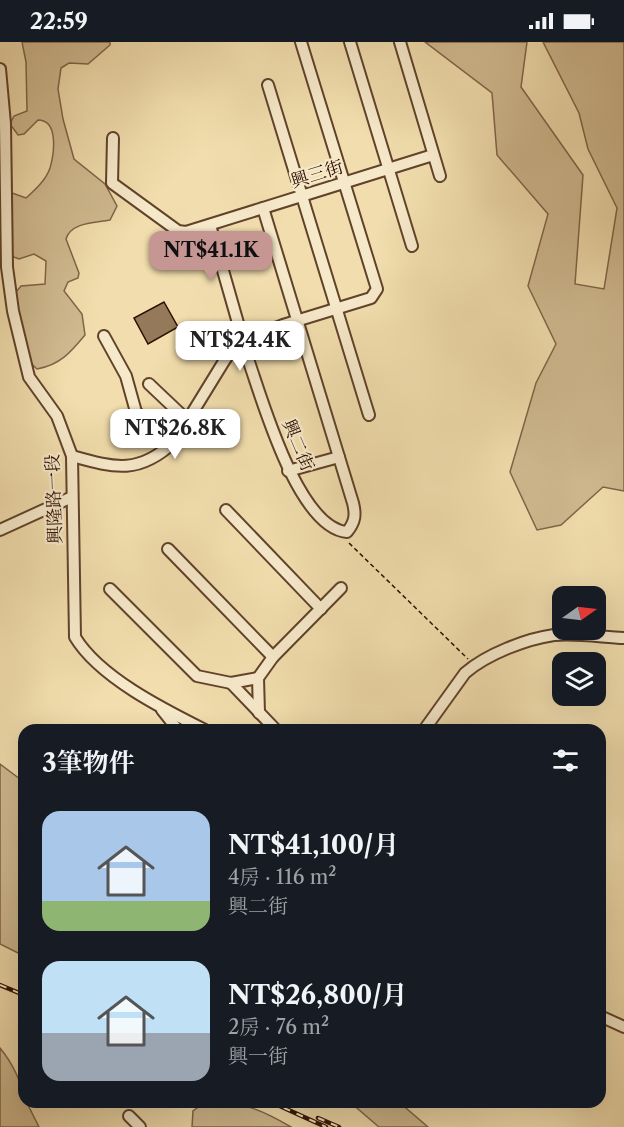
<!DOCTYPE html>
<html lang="zh-TW">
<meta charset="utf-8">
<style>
body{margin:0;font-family:"Libre Caslon Text","Noto Serif TC",serif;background:#242831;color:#f1f3f6;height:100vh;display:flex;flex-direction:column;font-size:22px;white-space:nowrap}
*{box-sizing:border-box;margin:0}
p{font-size:20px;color:#9ea1a6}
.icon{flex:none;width:33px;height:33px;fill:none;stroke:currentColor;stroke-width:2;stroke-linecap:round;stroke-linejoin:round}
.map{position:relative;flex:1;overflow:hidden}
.sheet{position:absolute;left:18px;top:682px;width:588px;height:384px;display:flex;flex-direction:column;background:#171b24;border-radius:18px;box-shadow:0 6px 24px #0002}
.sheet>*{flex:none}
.needle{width:39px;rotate:76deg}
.controls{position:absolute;left:552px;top:544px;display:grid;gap:12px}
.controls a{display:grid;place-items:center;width:54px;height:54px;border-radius:12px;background:#171b24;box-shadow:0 6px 24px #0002;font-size:30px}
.price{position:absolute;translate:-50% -51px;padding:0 14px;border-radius:12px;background:#fff;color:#222;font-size:20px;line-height:39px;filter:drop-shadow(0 2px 3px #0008)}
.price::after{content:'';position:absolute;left:50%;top:36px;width:18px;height:14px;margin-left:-9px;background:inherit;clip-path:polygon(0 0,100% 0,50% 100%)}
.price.selected{background:#c59692;color:#111}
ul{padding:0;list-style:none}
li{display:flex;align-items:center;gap:18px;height:150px;padding:0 24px}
li span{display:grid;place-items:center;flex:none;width:168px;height:120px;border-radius:18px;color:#555}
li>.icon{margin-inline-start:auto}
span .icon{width:72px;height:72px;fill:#fffc;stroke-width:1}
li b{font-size:26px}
h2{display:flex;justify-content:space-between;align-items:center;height:72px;padding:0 24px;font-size:26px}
.status{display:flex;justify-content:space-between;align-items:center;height:42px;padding:0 30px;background:#171b24;direction:ltr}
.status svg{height:16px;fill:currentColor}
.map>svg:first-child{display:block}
.green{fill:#d0ba90;stroke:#806448;stroke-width:1.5}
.building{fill:#947a5a;stroke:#2f0f00;stroke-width:1.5}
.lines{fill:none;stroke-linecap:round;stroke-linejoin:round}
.minor-casing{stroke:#60422b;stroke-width:14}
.path{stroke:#2f0f00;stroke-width:1.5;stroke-dasharray:4.5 3;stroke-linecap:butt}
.minor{stroke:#f6e9ca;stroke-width:10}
.rail-casing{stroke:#2f0f00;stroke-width:4.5}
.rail{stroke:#f6e9ca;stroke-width:2;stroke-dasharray:7;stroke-linecap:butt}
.labels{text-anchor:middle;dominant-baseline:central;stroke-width:4.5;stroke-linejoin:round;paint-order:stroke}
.street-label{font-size:18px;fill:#2f0f00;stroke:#f6e9ca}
</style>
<div class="status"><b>22:59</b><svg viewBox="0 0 49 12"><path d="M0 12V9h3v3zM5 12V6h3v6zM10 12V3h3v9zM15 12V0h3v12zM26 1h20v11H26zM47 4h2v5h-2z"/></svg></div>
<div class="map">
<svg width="624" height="1085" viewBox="0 0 624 1085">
<rect width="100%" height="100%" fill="#f1ddad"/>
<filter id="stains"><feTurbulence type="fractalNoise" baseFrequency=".00333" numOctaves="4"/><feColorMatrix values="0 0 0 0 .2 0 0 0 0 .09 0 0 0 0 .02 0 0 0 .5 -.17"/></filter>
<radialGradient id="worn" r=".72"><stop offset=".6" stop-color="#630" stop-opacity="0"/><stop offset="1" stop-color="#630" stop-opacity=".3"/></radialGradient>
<!-- green -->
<g class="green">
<path d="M22 0H110V3L88 22 69 21 61 26 58 47 63 77 74 117 105 142 117 164 110 178C95 181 71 180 66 197L79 231 78 236 68 240 64 249 82 272 85 293C71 310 60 323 37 327 17 312 18 275 15 251L21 244 45 242 46 219 34 212 19 217 11 214 10 155 12 151 26 156C35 148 46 138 50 126 54 112 59 78 38 78L24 92 18 93 10 82 14 74 27 69 26 20Z"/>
<polygon points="425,0 527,0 521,45 583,133 575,242 604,247 617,166 588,107 579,71 543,0 624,0 624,449 603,445 561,483 537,488 510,430 536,341 556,302 528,244 548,172 497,113 492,51"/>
<polygon points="0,722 24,740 24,914 0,902"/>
<path d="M0 1006C11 1019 24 1043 24 1060L27 1061 39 1085H0Z"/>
<path d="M205 1060C242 1060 259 1066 291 1085H192L193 1069Z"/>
<polygon points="351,1061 400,1061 428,1085 379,1085"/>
</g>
<!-- building -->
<polygon class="building" points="164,260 178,285 148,302 134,276"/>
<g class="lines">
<defs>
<g id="minor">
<polyline points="350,0 412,204"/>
<polyline points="400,0 440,134"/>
<path d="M0 27 5 82 7 225 13 269 29 335 57 374 72 414 75 595C99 635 163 667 205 688"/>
<polyline points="268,43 369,373"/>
<polyline points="113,96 112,141 178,189 186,190 433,113"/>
<polyline points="210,183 240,288 238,296"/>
<polyline points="104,294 126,334 136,370 171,402"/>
<polyline points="242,299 283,283 371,256 377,247 301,0"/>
<path d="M242 311 248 317C262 357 298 486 347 490 355 480 356 473 353 461L263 166"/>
<path d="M226 316 223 310C224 302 229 297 238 296"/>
<polyline points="149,342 187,378"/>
<path d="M72 414C115 426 139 433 175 399L226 316"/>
<polyline points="288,429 339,415"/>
<polyline points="226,468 321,567"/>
<polyline points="0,488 72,455"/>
<polyline points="168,507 273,615"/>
<polyline points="110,547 197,634 231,641"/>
<polyline points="258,636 231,641 276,688"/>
<polyline points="162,668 178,688"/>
<polyline points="259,671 258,636 273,615 341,546"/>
<path d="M424 688 465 631C487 612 526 597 554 593 577 591 602 595 624 596"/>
<polyline points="600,974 624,985"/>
<polyline points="129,1074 140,1085"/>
</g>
</defs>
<!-- minor casing -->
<use href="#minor" class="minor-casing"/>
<!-- path -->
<polyline class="path" points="349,501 468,617"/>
<!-- minor -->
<use href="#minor" class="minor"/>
<defs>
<g id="rail">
<polyline points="0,943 24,953"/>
<polyline points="271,1060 326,1085"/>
<polyline points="318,1076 339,1085"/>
</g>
</defs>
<!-- rail casing -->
<use href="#rail" class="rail-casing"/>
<!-- rail -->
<use href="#rail" class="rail"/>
</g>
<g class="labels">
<!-- street labels -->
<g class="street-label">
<text transform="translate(317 132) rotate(-17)">興三街</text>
<text transform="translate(298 403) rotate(67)">興二街</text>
<text transform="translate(54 457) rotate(-92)">興隆路一段</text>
</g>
</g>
<rect width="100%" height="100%" filter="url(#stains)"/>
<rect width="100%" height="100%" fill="url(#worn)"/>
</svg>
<div class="controls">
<a><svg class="needle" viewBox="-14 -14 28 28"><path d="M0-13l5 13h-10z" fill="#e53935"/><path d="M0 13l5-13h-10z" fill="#9ea1a6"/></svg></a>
<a><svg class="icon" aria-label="layers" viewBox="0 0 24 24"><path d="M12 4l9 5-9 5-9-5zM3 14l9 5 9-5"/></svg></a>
</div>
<b class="price selected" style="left:211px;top:240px">NT$41.1K</b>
<b class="price" style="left:240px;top:330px">NT$24.4K</b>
<b class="price" style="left:175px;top:418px">NT$26.8K</b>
<section class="sheet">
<h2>3筆物件<svg class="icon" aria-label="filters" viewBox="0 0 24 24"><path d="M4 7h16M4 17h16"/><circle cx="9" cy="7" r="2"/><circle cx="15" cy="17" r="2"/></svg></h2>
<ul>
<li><span style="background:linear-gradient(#a9c7e8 75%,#8fb573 0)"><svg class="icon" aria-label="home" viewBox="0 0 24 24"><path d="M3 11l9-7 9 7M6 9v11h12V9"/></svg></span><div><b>NT$41,100/月</b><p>4房 · 116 m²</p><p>興二街</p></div></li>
<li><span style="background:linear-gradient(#bfe0f5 60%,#9aa5b1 0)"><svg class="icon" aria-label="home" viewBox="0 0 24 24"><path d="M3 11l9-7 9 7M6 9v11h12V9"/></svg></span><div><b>NT$26,800/月</b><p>2房 · 76 m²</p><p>興一街</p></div></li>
</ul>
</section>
</div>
